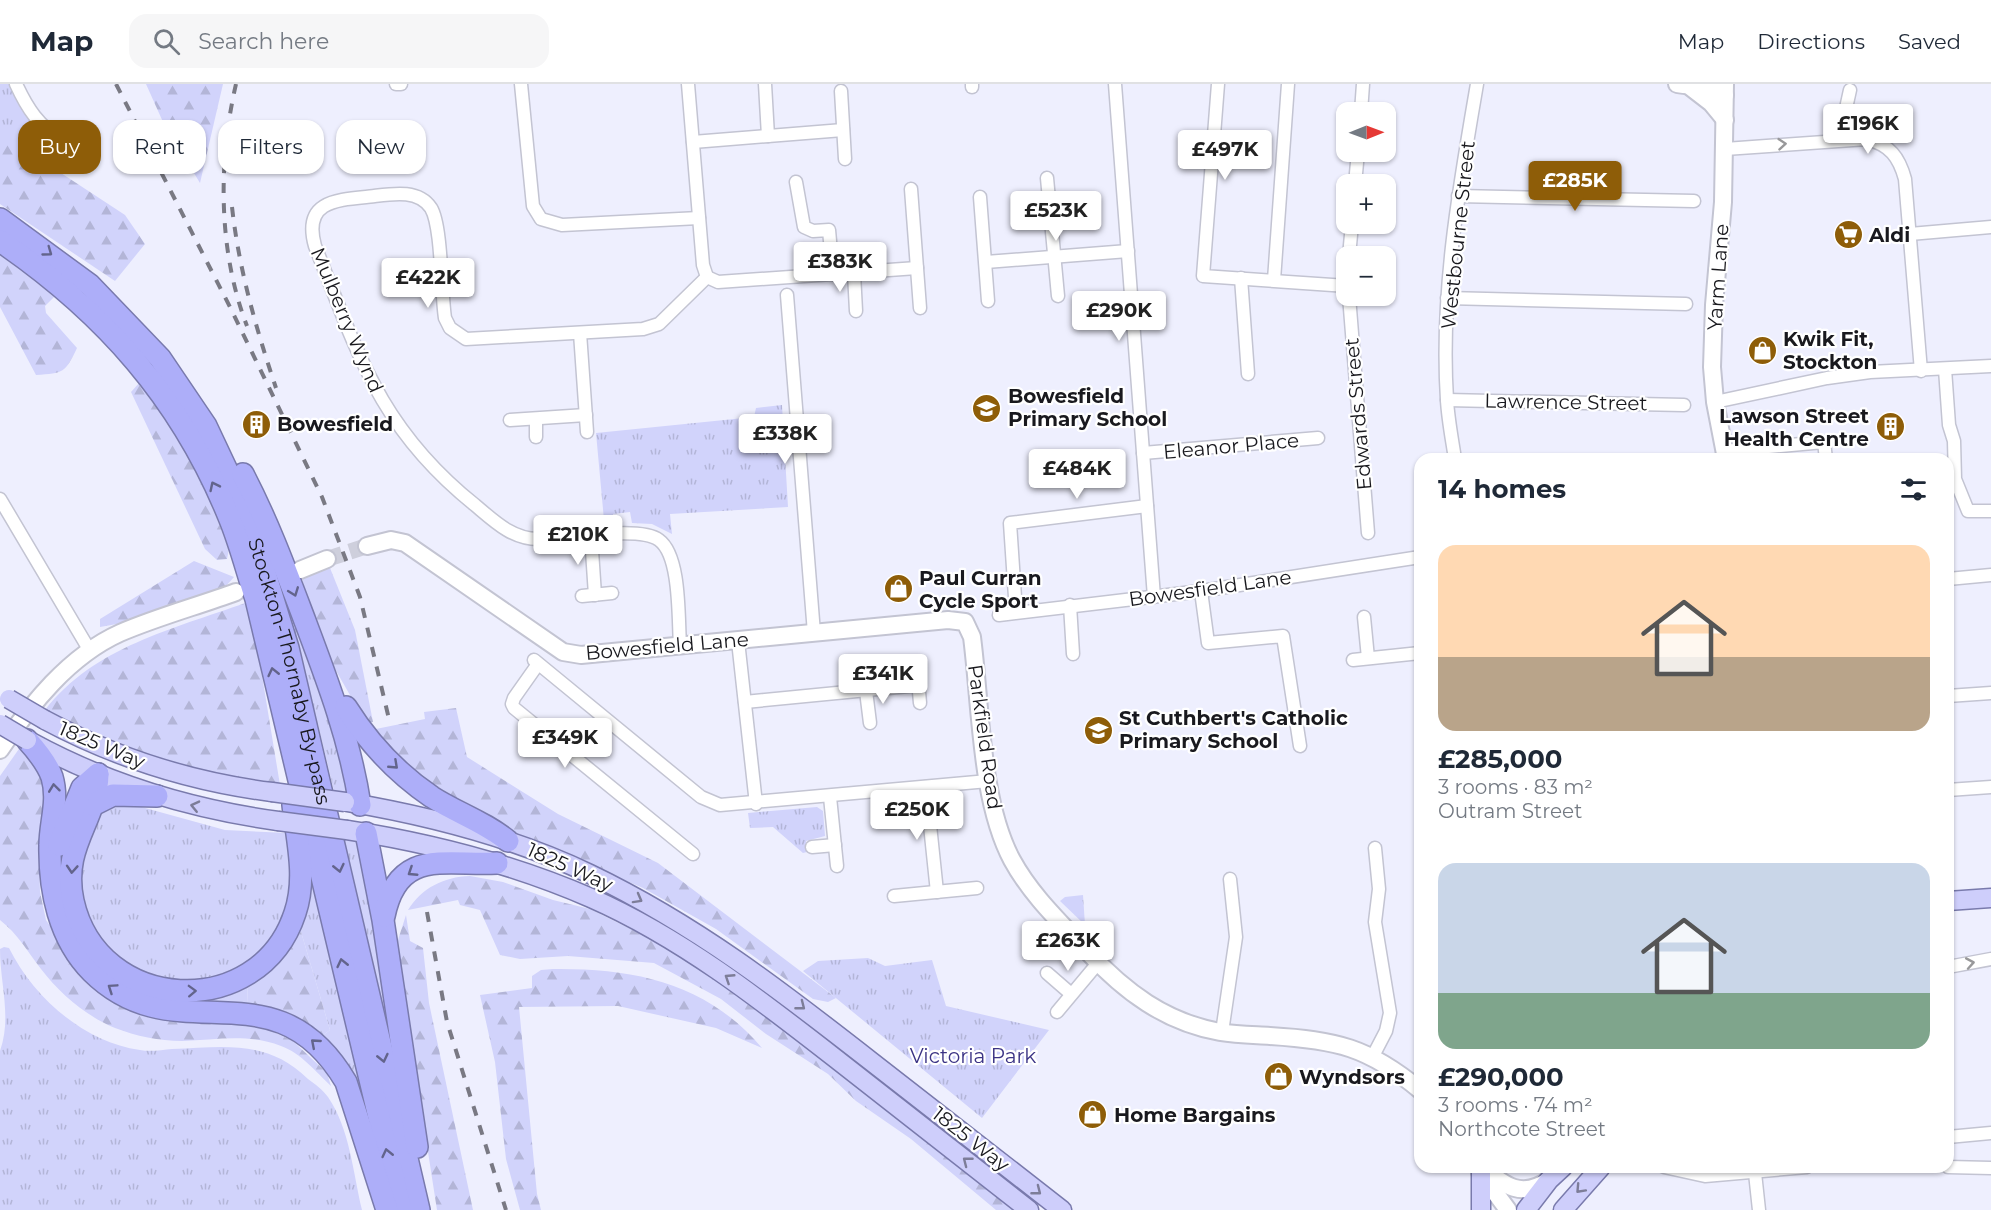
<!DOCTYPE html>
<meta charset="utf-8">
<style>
body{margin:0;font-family:Montserrat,sans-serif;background:#f6f6f7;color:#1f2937;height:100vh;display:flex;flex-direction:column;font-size:22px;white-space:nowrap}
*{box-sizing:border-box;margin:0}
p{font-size:20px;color:#747a83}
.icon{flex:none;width:33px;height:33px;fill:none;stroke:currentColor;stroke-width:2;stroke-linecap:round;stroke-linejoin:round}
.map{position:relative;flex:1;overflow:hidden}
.panel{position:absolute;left:1414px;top:369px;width:540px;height:720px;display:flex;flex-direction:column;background:#fff;border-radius:18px;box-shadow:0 2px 4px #0004}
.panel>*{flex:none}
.banner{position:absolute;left:18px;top:36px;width:570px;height:54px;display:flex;gap:12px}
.needle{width:39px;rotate:89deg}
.fabs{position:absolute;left:1336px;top:18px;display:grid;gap:12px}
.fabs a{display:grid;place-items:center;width:60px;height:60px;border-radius:12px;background:#fff;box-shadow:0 2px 4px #0004;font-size:30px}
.price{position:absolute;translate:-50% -51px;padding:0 14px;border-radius:6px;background:#fff;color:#222;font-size:20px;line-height:39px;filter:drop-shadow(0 2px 3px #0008)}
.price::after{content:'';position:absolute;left:50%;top:36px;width:18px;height:14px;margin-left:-9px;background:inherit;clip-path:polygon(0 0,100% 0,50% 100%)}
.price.active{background:#8e5d08;color:#fff}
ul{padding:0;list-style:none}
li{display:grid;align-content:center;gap:12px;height:318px;padding:0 24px}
li span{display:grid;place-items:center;height:186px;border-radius:18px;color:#555}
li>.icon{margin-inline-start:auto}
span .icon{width:108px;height:108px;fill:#fffc;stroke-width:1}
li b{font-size:26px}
h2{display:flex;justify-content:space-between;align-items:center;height:72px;padding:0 24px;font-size:26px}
.pill{padding:0 21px;border-radius:18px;background:#fff;box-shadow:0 2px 4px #0004;font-size:21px;line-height:54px}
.pill.active{background:#8e5d08;color:#fff}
header{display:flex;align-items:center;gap:36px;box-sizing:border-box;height:84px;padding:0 30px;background:#fff;border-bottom:2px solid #e0e1e3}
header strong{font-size:28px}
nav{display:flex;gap:33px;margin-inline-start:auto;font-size:21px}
.search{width:420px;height:54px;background:#f6f6f7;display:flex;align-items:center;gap:15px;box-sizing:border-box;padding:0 21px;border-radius:18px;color:#747a83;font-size:22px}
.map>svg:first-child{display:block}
.grass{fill:url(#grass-tufts)}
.forest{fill:url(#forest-firs)}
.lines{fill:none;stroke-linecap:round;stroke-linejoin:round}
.secondary-tunnel{stroke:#cecfdc;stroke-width:16;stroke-dasharray:16 8;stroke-linecap:butt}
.street-casing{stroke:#c3c4d2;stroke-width:15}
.secondary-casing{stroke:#c3c4d2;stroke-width:20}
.primary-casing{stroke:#797aac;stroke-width:21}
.highway-casing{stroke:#797aac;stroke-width:24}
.street{stroke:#fff;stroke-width:12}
.secondary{stroke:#fff;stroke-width:16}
.primary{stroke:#cecefb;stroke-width:18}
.highway{stroke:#adaef9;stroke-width:21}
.rail{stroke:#797983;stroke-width:4;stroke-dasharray:10 10;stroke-linecap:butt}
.primary-bridge-casing{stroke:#797aac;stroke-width:21;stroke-linecap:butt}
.primary-bridge{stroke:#cecefb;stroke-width:18}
.oneway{stroke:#98989a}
.oneway2{stroke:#63648c}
.oneway3{stroke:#7d7d98}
.labels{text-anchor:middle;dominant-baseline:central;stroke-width:4.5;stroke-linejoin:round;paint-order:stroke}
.street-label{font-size:20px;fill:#19191e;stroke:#fff}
.poi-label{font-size:20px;font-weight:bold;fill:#19191e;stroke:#fff;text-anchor:start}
.park-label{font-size:20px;fill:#3b3385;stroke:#fff}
</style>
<header>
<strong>Map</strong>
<div class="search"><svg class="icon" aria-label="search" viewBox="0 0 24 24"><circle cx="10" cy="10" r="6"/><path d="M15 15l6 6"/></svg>Search here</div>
<nav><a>Map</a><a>Directions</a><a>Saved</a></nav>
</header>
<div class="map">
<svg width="1991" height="1126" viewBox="0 0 1991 1126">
<defs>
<pattern id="grass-tufts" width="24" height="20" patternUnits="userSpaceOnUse" patternTransform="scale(1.5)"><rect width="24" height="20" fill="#d1d3fb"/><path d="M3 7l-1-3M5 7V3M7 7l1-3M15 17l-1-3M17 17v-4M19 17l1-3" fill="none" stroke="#b3b5d7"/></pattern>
<pattern id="forest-firs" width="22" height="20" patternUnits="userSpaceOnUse" patternTransform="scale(1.5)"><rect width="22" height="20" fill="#d1d3fb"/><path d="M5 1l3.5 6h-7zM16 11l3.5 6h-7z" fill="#b3b5d7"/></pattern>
</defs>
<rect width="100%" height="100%" fill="#eeeffe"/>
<!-- grass -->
<g class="grass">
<polygon points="0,0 16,0 28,26 63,56 40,92 0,70"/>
<polygon points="782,321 788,423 670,430 672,450 652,440 632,439 630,428 613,430 613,441 604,436 596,349 754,333 756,324"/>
<polygon points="283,506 325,606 350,714 334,707 318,640 314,640"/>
<polygon points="127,719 225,746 288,749 293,779 290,821 260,873 220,896 162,898 116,872 93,845 81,808 81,784 82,771 105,723"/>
<polygon points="817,723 823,727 825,752 806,757 807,768 803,769 773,743 750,744 748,729"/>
<path d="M68 755H73C42 868 144 943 247 900L248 920C215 918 178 922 147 912 80 890 53 819 68 755Z"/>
<polygon points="347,755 367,759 403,1021 344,756"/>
<polygon points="305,760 369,1022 365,1023 361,1012 319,954 330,946 299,841"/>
<polygon points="1083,811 1085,841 1060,817 1065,813"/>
<path d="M4 863 9 864C34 914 84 958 140 966 150 968 162 966 172 965 225 963 267 955 308 995 315 1000 323 1006 328 1013 350 1045 353 1089 362 1126H0V967C12 933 0 900 0 865Z"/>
<polygon points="868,874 885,882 932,876 946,922 1049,946 982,1034 803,887 818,877"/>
</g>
<!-- forest -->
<g class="forest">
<polygon points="146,0 223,0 200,99 163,38"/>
<polygon points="0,49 125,131 145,160 115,197 0,120"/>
<path d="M0 166 55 212 45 222 46 229 77 264C65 289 64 289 36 291L0 223Z"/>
<path d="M140 298C182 346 206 406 229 465L227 475 217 476 205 465 131 308Z"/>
<polygon points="194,477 234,493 219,510 128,538 100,543 100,535"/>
<polygon points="330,484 355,546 373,638 366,639 335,585 305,506 302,494"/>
<path d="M245 519 255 549 280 701C256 698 230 698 207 693 151 680 94 655 45 626 94 563 173 545 245 519Z"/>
<polygon points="456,624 467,673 558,730 658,779 836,914 828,918 813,915 716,845 643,804 483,736 431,706 371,646 425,635 424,628"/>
<path d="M21 662 47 689 39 777 40 808 46 836 69 870 236 938 269 946 293 957 327 989 331 1002C316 988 301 969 281 962 248 949 216 956 182 957 159 957 136 952 115 944 86 932 60 910 41 885 27 867 18 850 0 836V692Z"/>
<path d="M470 792 503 798 553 816 590 825 663 861 738 909 1016 1126H996L911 1055 856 1017 828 990 766 950 721 915 654 879 568 872 520 875 500 871 480 826 460 821 458 816 408 826C422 804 443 793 470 792Z"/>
<polygon points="406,831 410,857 423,864 429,919 473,1126 437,1126 400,887 397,859"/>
<polygon points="299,841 330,946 319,954 264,923 248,920 247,900"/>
<path d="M553 885C635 884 707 899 762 964L716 944 618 922 519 923 537 1110 541 1126H520L506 1075 495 978 480 911 532 904V892L541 886Z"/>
</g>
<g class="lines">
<!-- secondary-tunnel -->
<polyline class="secondary-tunnel" points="327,475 367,462"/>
<defs>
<g id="street">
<path d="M16 0C27 24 39 43 63 56"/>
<polyline points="396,0 401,0"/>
<polyline points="521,0 533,122 541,135 562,141 699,134"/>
<polyline points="688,0 703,181 707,193"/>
<polyline points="765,0 768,52"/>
<polyline points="972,0 972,3"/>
<polyline points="1115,0 1154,513"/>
<polyline points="1218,0 1203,192 1347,202"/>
<polyline points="841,7 845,75"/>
<polyline points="1361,28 1363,0"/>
<polyline points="1839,56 1850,6"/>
<polyline points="693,58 843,46"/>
<path d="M1725 65 1867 55C1890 61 1899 73 1905 95L1921 287"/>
<polyline points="1047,94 1058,212"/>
<polyline points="796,98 804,143 813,147 829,146 833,190"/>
<polyline points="1355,100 1358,68"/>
<polyline points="911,105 920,224"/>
<polyline points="1458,112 1694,117"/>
<polyline points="980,113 988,217"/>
<polyline points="1910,150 1991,143"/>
<polyline points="1349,172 1352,140"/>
<polyline points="986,178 1128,167"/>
<polyline points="854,189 856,227"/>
<polyline points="707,193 718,198 917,184"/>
<polyline points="1241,194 1248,290"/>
<polyline points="1274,196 1288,0"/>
<polyline points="787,211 814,549"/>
<polyline points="1349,212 1368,449"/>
<polyline points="1447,214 1686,220"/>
<polyline points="580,249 587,348"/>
<polyline points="1945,285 1949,341 1954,357 1955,395 1968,427 1991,427"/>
<polyline points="1447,316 1684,321"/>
<polyline points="1715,318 1827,294 1870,288 1991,282"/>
<polyline points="536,335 536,353"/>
<polyline points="510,336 586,331"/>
<polyline points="1724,367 1824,358 1826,375"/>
<polyline points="1143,369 1318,354"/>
<path d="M1455 375C1452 355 1448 335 1447 316 1440 210 1459 104 1477 0"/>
<polyline points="0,415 90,567"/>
<polyline points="591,452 595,511"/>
<polyline points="1948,495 1991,491"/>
<polyline points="1201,507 1208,559 1283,552 1300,662"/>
<polyline points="582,512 612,509"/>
<polyline points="1070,521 1073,570"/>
<polyline points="1016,528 1010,439 1147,422"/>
<polyline points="999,531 1201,507 1420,473"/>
<polyline points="1364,533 1368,574"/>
<polyline points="738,557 756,720"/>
<path d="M680 560C678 535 681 472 659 456 639 441 566 456 538 455 512 455 494 437 475 421 380 345 358 270 315 162 303 119 333 116 366 113 387 111 417 103 431 124 442 142 441 209 445 234L450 244 466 255 643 245 659 240 707 193"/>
<polyline points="534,576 701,713 720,721 988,697"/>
<polyline points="1353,576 1420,569"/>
<polyline points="538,580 514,614 512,620 514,624 693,770"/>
<polyline points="917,585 920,619"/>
<polyline points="866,607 870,639"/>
<polyline points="1948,612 1991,609"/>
<polyline points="745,618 919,601"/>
<polyline points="926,703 937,808"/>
<polyline points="1948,706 1991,703"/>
<polyline points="830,713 837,782"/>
<polyline points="812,763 835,761"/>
<polyline points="894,812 977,804"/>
<polyline points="1948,883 1991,875"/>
<polyline points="1047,889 1070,909"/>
<polyline points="1057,928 1098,879"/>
<polyline points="1222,948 1236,853 1230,795"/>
<polyline points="1373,972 1386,947 1390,929 1375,838 1379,805 1375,764"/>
<polyline points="1948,1053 1991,1049"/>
<polyline points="1664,1083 1705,1092 1807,1083"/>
<polyline points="1948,1083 1991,1084"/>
<polyline points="1755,1089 1759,1126"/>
</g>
<g id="secondary">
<path d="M1677 0C1695 3 1712 0 1725 11"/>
<polyline points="1725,0 1723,118 1714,221 1712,283 1715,318 1726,375"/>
<polyline points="1689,2 1711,19 1725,36"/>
<path d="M367 462 391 456 405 459 563 568 581 571 948 536 965 538 972 553C981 622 980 716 1012 776 1031 811 1060 838 1087 867 1125 908 1165 938 1220 948 1237 951 1254 951 1270 952 1336 956 1368 963 1420 1006"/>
<polyline points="300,486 327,475"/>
<path d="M0 666C30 621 69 572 120 549 157 533 198 522 236 508"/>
<path d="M1483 1083C1504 1102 1522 1115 1549 1096"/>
<polyline points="1480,1088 1508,1126"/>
</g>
<g id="primary">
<path d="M45 636C116 674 192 698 272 708"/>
<path d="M31 658C108 700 191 725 278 737"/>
<path d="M347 718C430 732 513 753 590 790 696 841 780 906 872 978 935 1027 999 1077 1062 1126"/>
<path d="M347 746C431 759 513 780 591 814 682 854 762 917 840 978 903 1027 966 1077 1029 1126"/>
<polyline points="1948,817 1991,814"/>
<polyline points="1481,1089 1481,1126"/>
<polyline points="1526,1126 1549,1096 1563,1083"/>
<polyline points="1563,1126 1601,1083"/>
</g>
<g id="highway">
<path id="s1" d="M0 135 90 201 160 274 206 342 246 427 288 564 419 1126"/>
<path d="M0 157C105 229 181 315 229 433 240 459 247 488 256 515L401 1126"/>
<path d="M243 390C268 438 286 487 305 537 328 598 350 656 360 721"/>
<path d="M346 623C368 658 398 690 432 713 457 729 485 738 508 757"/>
<path d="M27 656C37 667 47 679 52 693 59 717 50 738 50 761 49 806 59 855 92 888 177 972 274 876 346 998L387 1126"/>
<path d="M98 690C97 738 61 761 73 817 98 930 259 939 295 829 307 794 297 756 293 721"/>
<polyline points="93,721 113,711 157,712"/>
<polyline points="366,749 383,836 417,1063"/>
<polyline points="59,761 82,704 98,690"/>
<path d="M384 832C398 763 446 782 497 779"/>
</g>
</defs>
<!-- street casing -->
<use href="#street" class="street-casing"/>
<!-- secondary casing -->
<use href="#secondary" class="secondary-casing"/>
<!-- primary casing -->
<use href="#primary" class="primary-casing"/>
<!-- highway casing -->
<use href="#highway" class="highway-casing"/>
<!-- street -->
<use href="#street" class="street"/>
<!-- secondary -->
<use href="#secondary" class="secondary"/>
<!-- primary -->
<use href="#primary" class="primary"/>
<!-- highway -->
<use href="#highway" class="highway"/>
<!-- rail -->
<g class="rail">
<polyline points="116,0 230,223 322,413 360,513 389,635"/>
<path d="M236 0C218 78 218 167 247 242"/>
<path d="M232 123C239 186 256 244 276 304"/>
<polyline points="427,828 447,938 506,1126"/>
</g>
<defs>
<g id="primary-bridge">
<polyline points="9,615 45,636"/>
<polyline points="0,640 27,656"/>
<polyline points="272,708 345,718"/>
<polyline points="278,737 347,746"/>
</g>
</defs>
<!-- primary-bridge casing -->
<use href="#primary-bridge" class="primary-bridge-casing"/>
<!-- primary-bridge -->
<use href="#primary-bridge" class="primary-bridge"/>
</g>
<!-- one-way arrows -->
<defs><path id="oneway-chevron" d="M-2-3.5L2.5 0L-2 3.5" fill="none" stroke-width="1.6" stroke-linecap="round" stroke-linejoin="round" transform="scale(1.5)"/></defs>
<g class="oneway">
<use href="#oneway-chevron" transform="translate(1782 60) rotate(-5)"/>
<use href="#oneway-chevron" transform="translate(1970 879) rotate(-10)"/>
</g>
<g class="oneway2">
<use href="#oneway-chevron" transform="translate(48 168) rotate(36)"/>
<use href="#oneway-chevron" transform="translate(214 402) rotate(-116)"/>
<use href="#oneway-chevron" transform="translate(294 508) rotate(69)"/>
<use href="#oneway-chevron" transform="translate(273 588) rotate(-103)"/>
<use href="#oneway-chevron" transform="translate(394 681) rotate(43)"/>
<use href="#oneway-chevron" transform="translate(54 704) rotate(-97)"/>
<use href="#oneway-chevron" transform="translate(339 784) rotate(77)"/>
<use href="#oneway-chevron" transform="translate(72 785) rotate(94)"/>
<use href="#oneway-chevron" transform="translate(412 788) rotate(147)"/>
<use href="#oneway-chevron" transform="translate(342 879) rotate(-103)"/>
<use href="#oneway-chevron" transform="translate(112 904) rotate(-146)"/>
<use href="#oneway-chevron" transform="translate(192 907) rotate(-2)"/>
<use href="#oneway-chevron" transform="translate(315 959) rotate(-139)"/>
<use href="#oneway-chevron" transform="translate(383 974) rotate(77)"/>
<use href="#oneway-chevron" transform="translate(387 1069) rotate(-103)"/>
</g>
<g class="oneway3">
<use href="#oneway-chevron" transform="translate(195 722) rotate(-167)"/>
<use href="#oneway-chevron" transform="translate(638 815) rotate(29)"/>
<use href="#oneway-chevron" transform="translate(729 894) rotate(-147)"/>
<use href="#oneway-chevron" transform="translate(801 922) rotate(38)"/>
<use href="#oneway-chevron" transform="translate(967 1077) rotate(-142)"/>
<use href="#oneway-chevron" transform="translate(1580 1105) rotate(133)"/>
<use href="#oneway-chevron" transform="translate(1037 1107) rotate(38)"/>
</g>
<!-- icons -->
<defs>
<symbol id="supermarket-disc" viewBox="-11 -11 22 22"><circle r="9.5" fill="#8e5d08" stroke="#fff"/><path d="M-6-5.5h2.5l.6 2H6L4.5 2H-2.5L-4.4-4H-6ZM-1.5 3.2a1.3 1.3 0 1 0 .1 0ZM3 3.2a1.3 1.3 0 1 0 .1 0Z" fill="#fff"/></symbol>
<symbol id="shop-disc" viewBox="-11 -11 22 22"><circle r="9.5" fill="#8e5d08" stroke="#fff"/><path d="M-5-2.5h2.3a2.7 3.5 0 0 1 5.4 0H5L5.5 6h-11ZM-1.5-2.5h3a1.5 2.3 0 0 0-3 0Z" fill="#fff"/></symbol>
<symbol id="school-disc" viewBox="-11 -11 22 22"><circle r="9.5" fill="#8e5d08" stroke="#fff"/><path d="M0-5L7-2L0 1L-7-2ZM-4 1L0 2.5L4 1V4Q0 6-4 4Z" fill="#fff"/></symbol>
<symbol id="building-disc" viewBox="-11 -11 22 22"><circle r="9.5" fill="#8e5d08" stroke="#fff"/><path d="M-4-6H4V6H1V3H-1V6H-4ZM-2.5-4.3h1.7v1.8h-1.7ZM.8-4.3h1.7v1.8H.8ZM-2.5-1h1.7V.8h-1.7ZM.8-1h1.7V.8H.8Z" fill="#fff"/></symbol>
</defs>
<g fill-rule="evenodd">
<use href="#supermarket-disc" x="1832" y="134" width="33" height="33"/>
<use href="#shop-disc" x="1746" y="250" width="33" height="33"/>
<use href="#school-disc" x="970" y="308" width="33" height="33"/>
<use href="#building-disc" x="240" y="324" width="33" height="33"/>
<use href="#building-disc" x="1874" y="326" width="33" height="33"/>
<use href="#shop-disc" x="882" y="488" width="33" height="33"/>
<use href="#school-disc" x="1082" y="630" width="33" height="33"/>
<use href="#shop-disc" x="1262" y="976" width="33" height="33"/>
<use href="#shop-disc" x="1076" y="1014" width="33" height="33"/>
</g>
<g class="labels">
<!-- street labels -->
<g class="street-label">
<text transform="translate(1458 151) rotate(-84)">Westbourne Street</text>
<text transform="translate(1718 193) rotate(-86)">Yarm Lane</text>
<text transform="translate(347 236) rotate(67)">Mulberry Wynd</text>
<text transform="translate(1566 318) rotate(1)">Lawrence Street</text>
<text transform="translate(1358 330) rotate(-95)">Edwards Street</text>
<text transform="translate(1231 362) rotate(-5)">Eleanor Place</text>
<text transform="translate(1210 504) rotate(-8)">Bowesfield Lane</text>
<text transform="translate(667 562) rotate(-5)">Bowesfield Lane</text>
<text stroke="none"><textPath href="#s1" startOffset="555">Stockton-Thornaby By-pass</textPath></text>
<text transform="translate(985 653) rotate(82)">Parkfield Road</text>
<text transform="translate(102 661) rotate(23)">1825 Way</text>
<text transform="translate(570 783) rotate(24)">1825 Way</text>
<text transform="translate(971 1055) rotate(38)">1825 Way</text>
</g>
<!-- poi labels -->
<g class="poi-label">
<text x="1869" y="151">Aldi</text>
<text x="1783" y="255">Kwik Fit,<tspan x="1783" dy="23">Stockton</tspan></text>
<text x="1008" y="312">Bowesfield<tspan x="1008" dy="23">Primary School</tspan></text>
<text x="1869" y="332" text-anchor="end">Lawson Street<tspan x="1869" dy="23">Health Centre</tspan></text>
<text x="277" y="340">Bowesfield</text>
<text x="919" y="494">Paul Curran<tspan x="919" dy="23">Cycle Sport</tspan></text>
<text x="1119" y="634">St Cuthbert's Catholic<tspan x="1119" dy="23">Primary School</tspan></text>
<text x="1299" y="993">Wyndsors</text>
<text x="1114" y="1031">Home Bargains</text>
</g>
<!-- park labels -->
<g class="park-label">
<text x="973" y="972">Victoria Park</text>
</g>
</g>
</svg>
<div class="fabs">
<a><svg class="needle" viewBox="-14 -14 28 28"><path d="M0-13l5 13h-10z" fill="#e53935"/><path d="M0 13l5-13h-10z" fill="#747a83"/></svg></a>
<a>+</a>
<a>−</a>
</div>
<b class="price" style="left:1868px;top:71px">£196K</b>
<b class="price" style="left:1225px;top:97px">£497K</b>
<b class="price active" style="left:1575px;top:128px">£285K</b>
<b class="price" style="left:1056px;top:158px">£523K</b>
<b class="price" style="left:840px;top:209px">£383K</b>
<b class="price" style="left:428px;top:225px">£422K</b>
<b class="price" style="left:1119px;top:258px">£290K</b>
<b class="price" style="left:785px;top:381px">£338K</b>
<b class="price" style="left:1077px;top:416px">£484K</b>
<b class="price" style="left:578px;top:482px">£210K</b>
<b class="price" style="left:883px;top:621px">£341K</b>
<b class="price" style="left:565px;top:685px">£349K</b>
<b class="price" style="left:917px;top:757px">£250K</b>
<b class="price" style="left:1068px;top:888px">£263K</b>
<div class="banner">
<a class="pill active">Buy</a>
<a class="pill">Rent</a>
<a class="pill">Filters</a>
<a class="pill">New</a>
</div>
<section class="panel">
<h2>14 homes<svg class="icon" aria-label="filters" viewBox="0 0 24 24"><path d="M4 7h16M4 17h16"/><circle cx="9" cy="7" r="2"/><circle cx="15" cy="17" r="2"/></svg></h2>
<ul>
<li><span style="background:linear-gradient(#ffd9b3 60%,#b9a48a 0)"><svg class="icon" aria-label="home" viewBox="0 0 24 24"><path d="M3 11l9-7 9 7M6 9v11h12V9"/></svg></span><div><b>£285,000</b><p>3 rooms · 83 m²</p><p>Outram Street</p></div></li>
<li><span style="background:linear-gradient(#c9d6e8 70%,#7fa58c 0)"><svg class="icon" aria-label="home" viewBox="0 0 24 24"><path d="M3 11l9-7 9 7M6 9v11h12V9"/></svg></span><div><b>£290,000</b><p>3 rooms · 74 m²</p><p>Northcote Street</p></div></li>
</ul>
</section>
</div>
